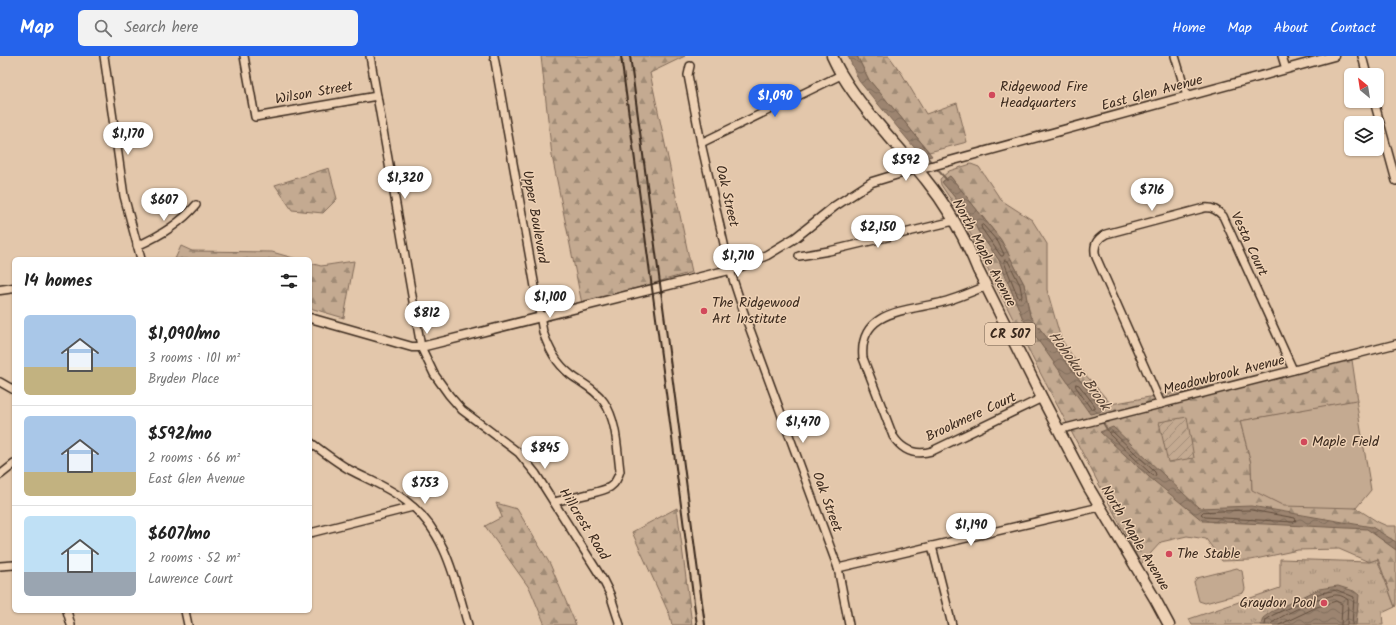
<!DOCTYPE html>
<meta charset="utf-8">
<style>
body{margin:0;font-family:Kalam,sans-serif;background:#f2f2f2;color:#222;height:100vh;display:flex;flex-direction:column;font-size:15px;white-space:nowrap}
*{box-sizing:border-box;margin:0}
p{font-size:13px;color:#767676}
.icon{flex:none;width:22px;height:22px;fill:none;stroke:currentColor;stroke-width:2;stroke-linecap:round;stroke-linejoin:round}
.map{position:relative;flex:1;overflow:hidden}
.details{position:absolute;left:12px;top:201px;width:300px;height:356px;display:flex;flex-direction:column;background:#fff;border-radius:6px;box-shadow:0 1px 3px #0004}
.details>*{flex:none}
.needle{width:26px;rotate:330deg}
.buttons{position:absolute;left:1344px;top:12px;display:grid;gap:8px}
.buttons a{display:grid;place-items:center;width:40px;height:40px;border-radius:6px;background:#fff;box-shadow:0 1px 3px #0004;font-size:20px}
.price{position:absolute;translate:-50% -34px;padding:0 9px;border-radius:14px;background:#fff;color:#222;font-size:13px;line-height:26px;filter:drop-shadow(0 1px 2px #0008)}
.price::after{content:'';position:absolute;left:50%;top:24px;width:12px;height:9px;margin-left:-6px;background:inherit;clip-path:polygon(0 0,100% 0,50% 100%)}
.price.on{background:#2563eb;color:#fff}
ul{padding:0;list-style:none}
li{display:flex;align-items:center;gap:12px;height:100px;padding:0 12px}
li+li{border-top:1px solid #e0e0e0}
li span{display:grid;place-items:center;flex:none;width:112px;height:80px;border-radius:6px;color:#555}
li>.icon{margin-inline-start:auto}
span .icon{width:48px;height:48px;fill:#fffc;stroke-width:1}
li b{font-size:17px}
h2{display:flex;justify-content:space-between;align-items:center;height:48px;padding:0 12px;font-size:17px}
header{display:flex;align-items:center;gap:24px;box-sizing:border-box;height:56px;padding:0 20px;background:#2563eb;color:#fff}
header strong{font-size:19px}
nav{display:flex;gap:22px;margin-inline-start:auto;font-size:14px}
.search{width:280px;height:36px;background:#f2f2f2;display:flex;align-items:center;gap:10px;box-sizing:border-box;padding:0 14px;border-radius:6px;color:#767676;font-size:15px}
.map>svg:first-child{display:block}
.grass{fill:url(#grass-tufts);stroke:#806a58}
.forest{fill:url(#forest-firs);stroke:#806a58;fill-rule:evenodd}
.garden{fill:url(#garden-furrows);stroke:#806a58}
.pitch{fill:#c4aa91;stroke:#806a58}
.water{fill:url(#water-waves);stroke:#75604f}
.lines{fill:none;stroke-linecap:round;stroke-linejoin:round}
.shore{stroke:#624e3e;stroke-width:1}
.stream{stroke:#75604f;stroke-width:2}
.minor-casing{stroke:#3b2a1e;stroke-width:10}
.tertiary-casing{stroke:#3b2a1e;stroke-width:11}
.primary-casing{stroke:#3b2a1e;stroke-width:13}
.minor{stroke:#eed1b4;stroke-width:7}
.tertiary{stroke:#eed1b4;stroke-width:8}
.primary{stroke:#eed1b4;stroke-width:10}
.rail{stroke:#3b2a1e;stroke-width:2}
.poi-dot{fill:#d1495b;stroke:#eed1b4;stroke-width:1.5}
.labels{text-anchor:middle;dominant-baseline:central;stroke-width:3;stroke-linejoin:round;paint-order:stroke}
.shield{fill:#eed1b4;stroke:#715c4b;stroke-width:1}
.shield-label{font-size:13px;font-weight:bold;fill:#3b2a1e}
.poi-label{font-size:14px;fill:#3b2a1e;stroke:#eed1b4;text-anchor:start}
.street-label{font-size:14px;fill:#3b2a1e;stroke:#eed1b4}
.water-label{font-size:15px;font-style:italic;fill:#534032;stroke:#eed1b4}
</style>
<header>
<strong>Map</strong>
<div class="search"><svg class="icon" aria-label="search" viewBox="0 0 24 24"><circle cx="10" cy="10" r="6"/><path d="M15 15l6 6"/></svg>Search here</div>
<nav><a>Home</a><a>Map</a><a>About</a><a>Contact</a></nav>
</header>
<div class="map">
<svg width="1396" height="569" viewBox="0 0 1396 569">
<defs>
<pattern id="grass-tufts" width="24" height="20" patternUnits="userSpaceOnUse"><rect width="24" height="20" fill="#c4aa91"/><path d="M3 7l-1-3M5 7V3M7 7l1-3M15 17l-1-3M17 17v-4M19 17l1-3" fill="none" stroke="#a08b76"/></pattern>
<pattern id="forest-firs" width="22" height="20" patternUnits="userSpaceOnUse"><rect width="22" height="20" fill="#c4aa91"/><path d="M5 1l3.5 6h-7zM16 11l3.5 6h-7z" fill="#a08b76"/></pattern>
<pattern id="garden-furrows" width="10" height="10" patternUnits="userSpaceOnUse"><rect width="10" height="10" fill="#c4aa91"/><path d="M-1 1l2-2M0 10L10 0M9 11l2-2" fill="none" stroke="#a08b76"/></pattern>
<pattern id="water-waves" width="16" height="10" patternUnits="userSpaceOnUse"><rect width="16" height="10" fill="#9c846f"/><path d="M0 5q4-4 8 0t8 0" fill="none" stroke="#806c5b"/></pattern>
</defs>
<rect width="100%" height="100%" fill="#e3c7ab"/>
<filter id="ink" filterUnits="userSpaceOnUse"><feTurbulence type="fractalNoise" baseFrequency=".025" numOctaves="2"/><feDisplacementMap in="SourceGraphic" scale="8" xChannelSelector="R" yChannelSelector="G"/><feConvolveMatrix kernelMatrix="1 2 1 2 8 2 1 2 1" color-interpolation-filters="sRGB"/></filter>
<g filter="url(#ink)">
<!-- grass -->
<polygon class="grass" points="1280,503 1369,506 1377,503 1395,551 1382,557 1383,569 1192,569 1189,563 1280,532"/>
<!-- forest -->
<g class="forest">
<polygon points="541,0 685,0 650,17 692,216 582,248 552,100"/>
<polygon points="857,0 889,0 902,18 926,58 957,47 967,86 929,96 899,59 869,24"/>
<path d="M971 108 979 111 1001 144 1032 164 1047 188V234L1061 283 1083 316 1111 348 1352 304 1358 345 1240 365 1251 407 1252 433 1356 452 1378 466 1387 470H1396V549L1395 551 1378 503 1369 506 1339 493 1298 494 1251 504 1222 505 1206 483 1187 480 1161 486 1141 508 1034 305 960 157 941 129 940 123 949 115ZM950 120 1001 184 1024 228 1030 260 1104 355 1023 263 999 204 978 175 972 162 942 126Z"/>
<polygon points="329,112 337,143 323,157 292,154 275,129"/>
<polygon points="181,190 192,195 272,196 297,203 175,203"/>
<polygon points="354,205 344,262 310,252 310,207 321,210"/>
<polygon points="496,447 517,453 550,508 576,569 545,569 530,533 485,470 502,461"/>
<polygon points="677,452 692,569 672,569 670,560 632,476"/>
</g>
<!-- garden -->
<polygon class="garden" points="1187,361 1194,402 1168,406 1159,366"/>
<!-- pitch -->
<g class="pitch">
<polygon points="1356,344 1371,434 1356,452 1284,450 1252,434 1251,407 1240,365"/>
<polygon points="1237,512 1242,515 1245,533 1243,537 1205,547 1199,545 1194,526 1197,522"/>
</g>
<!-- water -->
<g class="water">
<polygon points="848,0 857,0 869,24 899,59 932,100 923,102 859,25"/>
<polygon points="950,120 1001,184 1024,228 1030,260 1104,355 1090,358 1023,263 999,204 978,175 972,162 942,126"/>
<polygon points="1113,371 1199,452 1251,450 1372,471 1396,486 1396,494 1367,473 1203,465 1149,421 1100,376"/>
<polygon points="1338,530 1354,535 1359,539 1356,569 1261,569 1263,562 1271,556 1319,533"/>
</g>
<g class="lines">
<!-- shore -->
<g class="shore">
<polygon points="983,169 998,186 1004,198 1003,200 1001,200 982,173 981,170"/>
<polygon points="1005,204 1008,205 1020,229 1022,240 1021,242 1018,241 1004,206"/>
<polygon points="1076,328 1079,329 1095,350 1095,353 1091,353 1076,331"/>
<polygon points="1110,376 1113,376 1155,416 1156,419 1154,420 1151,418 1110,379"/>
<polygon points="1251,454 1295,462 1296,464 1294,466 1205,461 1201,458 1203,456"/>
<polyline points="1265,569 1266,564 1273,559 1321,537 1337,534 1354,541 1352,569"/>
<path d="M1270 569C1276 561 1327 538 1337 539 1341 539 1346 542 1348 544L1347 569"/>
<polyline points="1279,569 1317,551 1336,545 1342,548 1341,569"/>
</g>
<!-- stream -->
<g class="stream">
<polyline points="926,100 932,107"/>
<polyline points="935,111 947,124"/>
<polyline points="1102,365 1108,375"/>
</g>
<defs>
<g id="minor">
<polyline points="104,0 124,140 141,203"/>
<polyline points="244,0 255,61 377,40"/>
<polyline points="370,0 421,291 434,318 449,339 462,354 519,397 536,418 603,524 610,538 620,569"/>
<path d="M494 0 543 276C549 293 556 307 571 319 583 328 595 333 604 346 617 365 617 392 620 415 618 421 616 427 610 431 601 437 567 442 555 446"/>
<polyline points="1175,0 1187,40"/>
<polyline points="1282,0 1286,13"/>
<polyline points="1362,0 1367,19"/>
<polyline points="690,10 688,19 701,87 730,214 744,257 838,512 849,569"/>
<polyline points="1374,45 1396,125"/>
<polyline points="701,87 841,19"/>
<path d="M137 190C160 180 180 168 196 149"/>
<polyline points="799,200 829,195 954,165"/>
<path d="M986 230C972 236 958 242 943 246 909 255 858 253 863 302L893 380C902 394 915 400 932 395L1042 342"/>
<polyline points="0,326 14,334"/>
<path d="M1161 348 1096 201C1093 191 1096 183 1106 178L1204 152C1212 151 1217 154 1223 160L1293 314"/>
<polyline points="1058,374 1396,288"/>
<path d="M310 386C323 396 336 406 350 414 369 424 390 432 406 445 446 475 455 524 468 569"/>
<polyline points="0,419 14,408"/>
<polyline points="310,477 413,451"/>
<polyline points="932,490 952,569"/>
<polyline points="0,510 14,509"/>
<polyline points="838,512 1100,451"/>
<polyline points="67,555 71,569"/>
<polyline points="185,555 188,569"/>
</g>
<g id="tertiary">
<polyline points="0,234 14,232"/>
<polyline points="310,262 412,291 421,291 737,212 767,199 795,182 835,150 872,126 908,115 928,111 1334,0"/>
</g>
<path id="primary" d="M832 0C835 6 838 13 842 19 864 56 899 90 926 124 948 151 965 182 978 214L1042 342 1089 432 1155 543 1169 569"/>
</defs>
<!-- minor casing -->
<use href="#minor" class="minor-casing"/>
<!-- tertiary casing -->
<use href="#tertiary" class="tertiary-casing"/>
<!-- primary casing -->
<use href="#primary" class="primary-casing"/>
<!-- minor -->
<use href="#minor" class="minor"/>
<!-- tertiary -->
<use href="#tertiary" class="tertiary"/>
<!-- primary -->
<use href="#primary" class="primary"/>
<!-- rail -->
<g class="rail">
<polyline points="621,0 697,569"/>
<polyline points="630,0 705,569"/>
</g>
</g>
</g>
<!-- markers -->
<g class="poi-dot">
<circle cx="992" cy="39" r="4"/>
<circle cx="704" cy="255" r="4"/>
<circle cx="1304" cy="386" r="4"/>
<circle cx="1169" cy="498" r="4"/>
<circle cx="1324" cy="547" r="4"/>
</g>
<g class="labels">
<!-- shield labels -->
<rect class="shield" x="985" y="267" width="50" height="22" rx="3"/>
<g class="shield-label">
<text x="1010" y="278">CR 507</text>
</g>
<!-- poi labels -->
<g class="poi-label">
<text x="1000" y="31">Ridgewood Fire<tspan x="1000" dy="16">Headquarters</tspan></text>
<text x="712" y="247">The Ridgewood<tspan x="712" dy="16">Art Institute</tspan></text>
<text x="1312" y="386">Maple Field</text>
<text x="1177" y="498">The Stable</text>
<text x="1316" y="547" text-anchor="end">Graydon Pool</text>
</g>
<!-- street labels -->
<g class="street-label">
<text transform="translate(314 37) rotate(-10)">Wilson Street</text>
<text transform="translate(1152 37) rotate(-15)">East Glen Avenue</text>
<text transform="translate(727 140) rotate(77)">Oak Street</text>
<text transform="translate(535 161) rotate(80)">Upper Boulevard</text>
<text transform="translate(1249 188) rotate(65)">Vesta Court</text>
<text transform="translate(984 197) rotate(62)">North Maple Avenue</text>
<text transform="translate(1224 319) rotate(-14)">Meadowbrook Avenue</text>
<text transform="translate(971 361) rotate(-25)">Brookmere Court</text>
<text transform="translate(827 446) rotate(70)">Oak Street</text>
<text transform="translate(584 468) rotate(58)">Hillcrest Road</text>
<text transform="translate(1135 482) rotate(59)">North Maple Avenue</text>
</g>
<!-- water labels -->
<g class="water-label">
<text transform="translate(1079 315) rotate(54)">Hohokus Brook</text>
</g>
</g>
</svg>
<div class="buttons">
<a><svg class="needle" viewBox="-14 -14 28 28"><path d="M0-13l5 13h-10z" fill="#e53935"/><path d="M0 13l5-13h-10z" fill="#767676"/></svg></a>
<a><svg class="icon" aria-label="layers" viewBox="0 0 24 24"><path d="M12 4l9 5-9 5-9-5zM3 14l9 5 9-5"/></svg></a>
</div>
<b class="price on" style="left:775px;top:62px">$1,090</b>
<b class="price" style="left:128px;top:100px">$1,170</b>
<b class="price" style="left:906px;top:126px">$592</b>
<b class="price" style="left:405px;top:144px">$1,320</b>
<b class="price" style="left:1152px;top:156px">$716</b>
<b class="price" style="left:164px;top:166px">$607</b>
<b class="price" style="left:878px;top:193px">$2,150</b>
<b class="price" style="left:738px;top:222px">$1,710</b>
<b class="price" style="left:550px;top:263px">$1,100</b>
<b class="price" style="left:427px;top:279px">$812</b>
<b class="price" style="left:803px;top:388px">$1,470</b>
<b class="price" style="left:545px;top:414px">$845</b>
<b class="price" style="left:425px;top:449px">$753</b>
<b class="price" style="left:971px;top:491px">$1,190</b>
<section class="details">
<h2>14 homes<svg class="icon" aria-label="filters" viewBox="0 0 24 24"><path d="M4 7h16M4 17h16"/><circle cx="9" cy="7" r="2"/><circle cx="15" cy="17" r="2"/></svg></h2>
<ul>
<li><span style="background:linear-gradient(#a9c7e8 65%,#c2b280 0)"><svg class="icon" aria-label="home" viewBox="0 0 24 24"><path d="M3 11l9-7 9 7M6 9v11h12V9"/></svg></span><div><b>$1,090/mo</b><p>3 rooms · 101 m²</p><p>Bryden Place</p></div></li>
<li><span style="background:linear-gradient(#a9c7e8 70%,#c2b280 0)"><svg class="icon" aria-label="home" viewBox="0 0 24 24"><path d="M3 11l9-7 9 7M6 9v11h12V9"/></svg></span><div><b>$592/mo</b><p>2 rooms · 66 m²</p><p>East Glen Avenue</p></div></li>
<li><span style="background:linear-gradient(#bfe0f5 70%,#9aa5b1 0)"><svg class="icon" aria-label="home" viewBox="0 0 24 24"><path d="M3 11l9-7 9 7M6 9v11h12V9"/></svg></span><div><b>$607/mo</b><p>2 rooms · 52 m²</p><p>Lawrence Court</p></div></li>
</ul>
</section>
</div>
